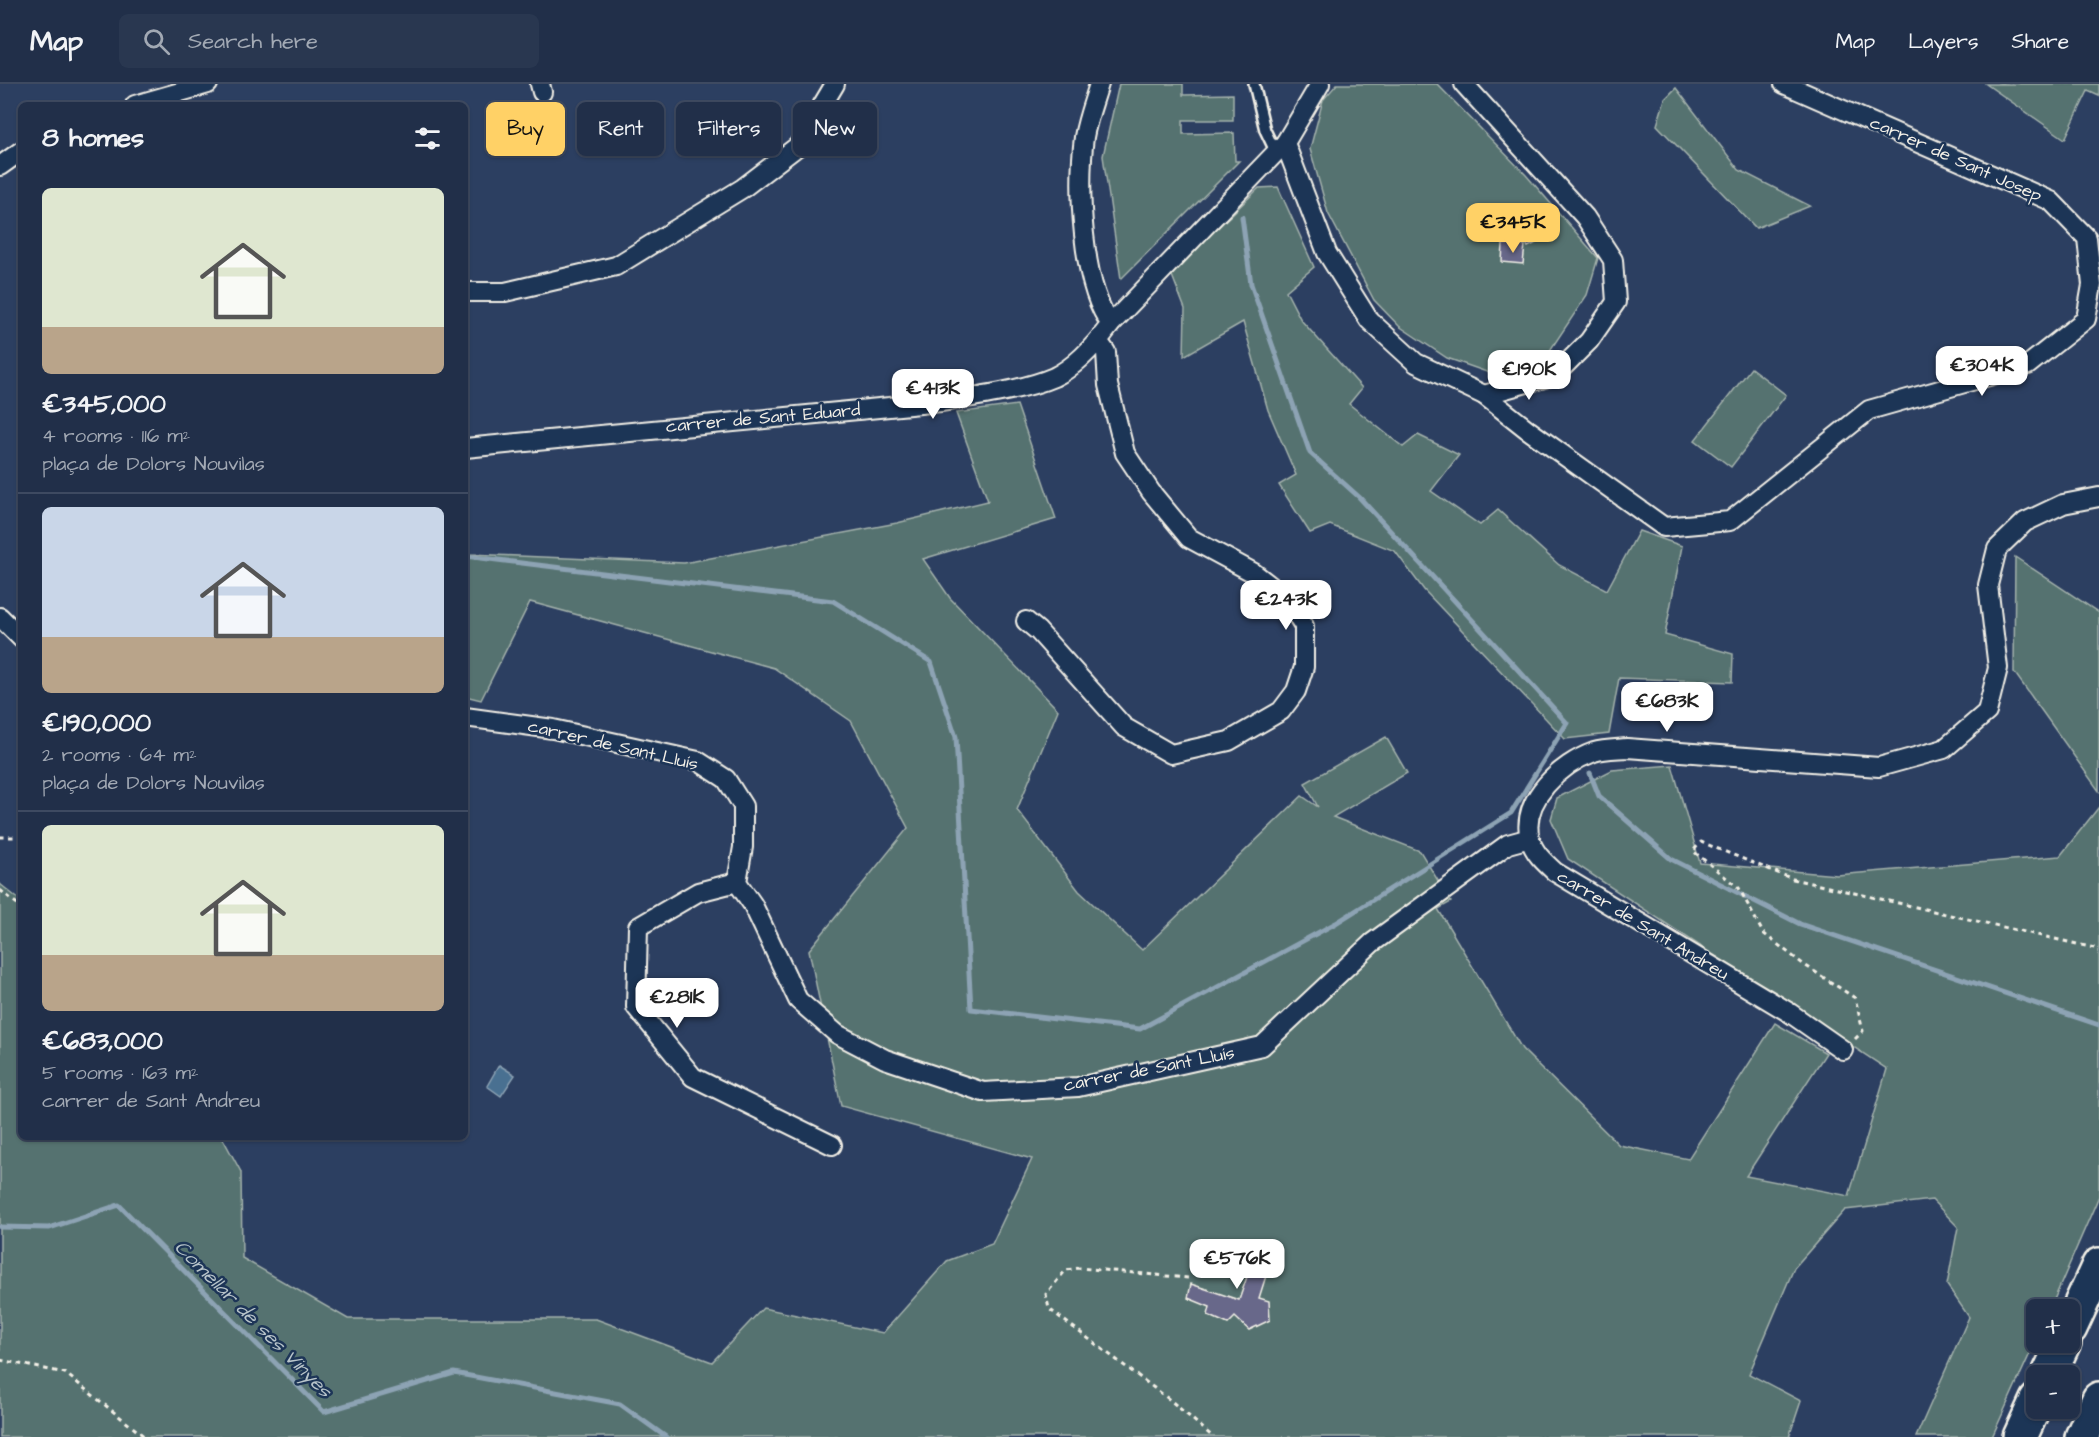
<!DOCTYPE html>
<meta charset="utf-8">
<style>
body{margin:0;font-family:"Architects Daughter",sans-serif;background:#293750;color:#f1f3f6;height:100vh;display:flex;flex-direction:column;font-size:22px;white-space:nowrap}
*{box-sizing:border-box;margin:0}
p{font-size:20px;color:#a2a9b4}
.icon{flex:none;width:33px;height:33px;fill:none;stroke:currentColor;stroke-width:2;stroke-linecap:round;stroke-linejoin:round}
.map{position:relative;flex:1;overflow:hidden}
.sheet{position:absolute;left:18px;top:18px;width:450px;height:1038px;display:flex;flex-direction:column;background:#212f49;border-radius:9px;box-shadow:0 2px 4px #0004,0 0 0 2px #3e4a61}
.sheet>*{flex:none}
.banner{position:absolute;left:486px;top:18px;width:570px;height:54px;display:flex;gap:12px}
.fabs{position:absolute;left:2026px;top:1215px;display:grid;gap:12px}
.fabs a{display:grid;place-items:center;width:54px;height:54px;border-radius:9px;background:#212f49;box-shadow:0 2px 4px #0004,0 0 0 2px #3e4a61;font-size:30px}
.price{position:absolute;translate:-50% -51px;padding:0 14px;border-radius:12px;background:#fff;color:#222;font-size:20px;line-height:39px;filter:drop-shadow(0 2px 3px #0008)}
.price::after{content:'';position:absolute;left:50%;top:36px;width:18px;height:14px;margin-left:-9px;background:inherit;clip-path:polygon(0 0,100% 0,50% 100%)}
.price.current{background:#ffd166;color:#111}
ul{padding:0;list-style:none}
li{display:grid;align-content:center;gap:12px;height:318px;padding:0 24px}
li+li{border-top:2px solid #3e4a61}
li span{display:grid;place-items:center;height:186px;border-radius:9px;color:#555}
li>.icon{margin-inline-start:auto}
span .icon{width:108px;height:108px;fill:#fffc;stroke-width:1}
li b{font-size:26px}
h2{display:flex;justify-content:space-between;align-items:center;height:72px;padding:0 24px;font-size:26px}
.tag{padding:0 21px;border-radius:9px;background:#212f49;box-shadow:0 2px 4px #0004,0 0 0 2px #3e4a61;font-size:21px;line-height:54px}
.tag.current{background:#ffd166;color:#111}
header{display:flex;align-items:center;gap:36px;box-sizing:border-box;height:84px;padding:0 30px;background:#212f49;border-bottom:2px solid #3e4a61}
header strong{font-size:28px}
nav{display:flex;gap:33px;margin-inline-start:auto;font-size:21px}
.search{width:420px;height:54px;background:#293750;display:flex;align-items:center;gap:15px;box-sizing:border-box;padding:0 21px;border-radius:9px;color:#a2a9b4;font-size:22px}
.map>svg:first-child{display:block}
.green{fill:#557270;stroke:#a4b2ac;stroke-width:1.5}
.water{fill:#496f91;stroke:#8da3b4;stroke-width:1.5}
.lines{fill:none;stroke-linecap:round;stroke-linejoin:round}
.stream{stroke:#8da3b4;stroke-width:5}
.building{fill:#67678a;stroke:#f4f1e8;stroke-width:1.5}
.lane-casing{stroke:#f4f1e8;stroke-width:14}
.street-casing{stroke:#f4f1e8;stroke-width:22}
.highway-casing{stroke:#f4f1e8;stroke-width:38}
.path{stroke:#f4f1e8;stroke-width:3;stroke-dasharray:4.5 4.5;stroke-linecap:butt}
.lane{stroke:#1d3557;stroke-width:9}
.street{stroke:#1d3557;stroke-width:18}
.highway{stroke:#1d3557;stroke-width:33}
.labels{text-anchor:middle;dominant-baseline:central;stroke-width:5;stroke-linejoin:round;paint-order:stroke}
.street-label{font-size:18px;fill:#f4f1e8;stroke:#1d3557}
.water-label{font-size:20px;font-style:italic;fill:#b8c4ca;stroke:#1d3557}
</style>
<header>
<strong>Map</strong>
<div class="search"><svg class="icon" aria-label="search" viewBox="0 0 24 24"><circle cx="10" cy="10" r="6"/><path d="M15 15l6 6"/></svg>Search here</div>
<nav><a>Map</a><a>Layers</a><a>Share</a></nav>
</header>
<div class="map">
<svg width="2099" height="1353" viewBox="0 0 2099 1353">
<rect width="100%" height="100%" fill="#2c3f61"/>
<filter id="ink" filterUnits="userSpaceOnUse"><feTurbulence type="fractalNoise" baseFrequency=".0167" numOctaves="2"/><feDisplacementMap in="SourceGraphic" scale="12" xChannelSelector="R" yChannelSelector="G"/><feConvolveMatrix kernelMatrix="1 2 1 2 8 2 1 2 1" color-interpolation-filters="sRGB"/></filter>
<g filter="url(#ink)">
<!-- green -->
<g class="green">
<polygon points="1119,0 1183,0 1183,11 1233,10 1233,36 1183,36 1183,50 1234,49 1235,77 1239,77 1121,195 1103,72"/>
<polygon points="1337,0 1437,0 1526,91 1598,174 1587,211 1545,274 1498,292 1447,274 1399,242 1374,216 1328,129 1310,65 1323,16"/>
<polygon points="1986,0 2099,0 2099,12 2088,7 2065,55"/>
<polygon points="1676,4 1739,86 1810,122 1756,144 1657,41 1665,15"/>
<polygon points="1278,103 1314,183 1286,207 1301,236 1362,304 1349,320 1403,363 1418,351 1459,371 1431,407 1480,441 1498,426 1559,481 1607,506 1639,447 1682,462 1665,551 1733,570 1732,598 1619,594 1609,650 1565,655 1424,506 1395,467 1330,441 1310,449 1279,401 1296,391 1268,326 1243,238 1184,272 1185,225 1171,189 1259,104"/>
<polygon points="1751,284 1786,311 1731,383 1695,356"/>
<polygon points="1017,321 1056,435 923,475 950,514 1058,626 1017,726 1079,807 1142,866 1302,712 1318,723 1305,699 1386,653 1407,689 1333,733 1420,767 1451,818 1438,825 1522,965 1619,1061 1688,1075 1775,939 1826,969 1746,1092 1849,1112 1887,985 1568,775 1551,735 1557,714 1612,686 1672,681 1700,779 1837,791 2060,772 2099,723 2099,1112 2050,1225 2037,1226 2037,1254 1992,1353 1916,1353 1969,1233 1947,1201 1958,1143 1932,1116 1845,1126 1794,1184 1749,1290 1801,1317 1789,1353 0,1353 0,800 21,817 21,1053 222,1053 241,1088 242,1174 348,1235 596,1235 712,1278 763,1224 883,1249 947,1177 992,1160 1032,1075 841,1022 809,866 908,744 851,637 774,584 530,518 481,616 465,612 465,465 469,470 684,479 897,439 988,417 956,329"/>
<polygon points="2015,473 2099,529 2099,707 2014,588"/>
</g>
<!-- water -->
<polygon class="water" points="499,981 515,991 501,1012 487,1002"/>
<g class="lines">
<!-- stream -->
<g class="stream">
<polyline points="465,472 833,517 931,578 956,653 971,925 1140,945 1336,839 1511,729 1567,639 1359,413 1310,369 1251,200 1242,133"/>
<polyline points="1590,689 1599,712 1671,775 1800,840 2099,941"/>
<polyline points="0,1143 49,1144 119,1121 324,1328 454,1289 620,1320 666,1353"/>
</g>
</g>
<!-- building -->
<g class="building">
<polygon points="1541,138 1548,153 1528,163 1519,145"/>
<polygon points="1503,160 1525,161 1523,180 1502,178"/>
<polygon points="1208,1156 1271,1176 1259,1214 1269,1217 1270,1236 1249,1246 1235,1233 1228,1240 1208,1231 1210,1223 1188,1214 1191,1200 1239,1216 1250,1184 1204,1169"/>
</g>
<g class="lines">
<defs>
<polyline id="lane" points="1254,0 1265,46 1276,69"/>
<g id="street">
<polyline points="540,0 542,8"/>
<path d="M1099 0C1094 17 1087 35 1084 53 1078 101 1081 202 1111 240"/>
<polyline points="135,21 208,0"/>
<polyline points="1285,59 1327,169 1369,236 1416,279 1484,311 1555,291 1589,257 1616,218 1613,176 1585,133 1464,0"/>
<polyline points="0,82 21,67"/>
<polyline points="465,208 505,208 616,182 743,104 798,62 835,0"/>
<polyline points="1484,311 1527,345 1664,443 1730,437 1869,326 2028,281 2086,235 2092,201 2087,154 2051,117 1784,0"/>
<path d="M465 364 941 318C974 313 1024 306 1054 293 1077 282 1096 260 1111 240L1285 59 1320 0"/>
<polyline points="0,533 21,554"/>
<polyline points="1026,537 1038,547 1124,643 1171,670 1229,657 1281,627 1296,607 1304,583 1304,542 1286,514 1254,489 1189,454 1151,408 1125,369 1108,301 1106,268 1098,257"/>
<polyline points="465,633 553,645 698,677 726,695 743,722 743,763 737,798 753,821 798,916 837,950 885,975 983,1008 1078,1003 1262,962 1372,859 1508,760 1530,754"/>
<polyline points="737,798 698,808 638,843 636,923 693,993 832,1061"/>
<path d="M1843 966 1790 929 1555 788C1544 778 1534 769 1530 755 1520 716 1561 680 1594 668 1604 665 1616 665 1627 664L1879 683 1944 665 1987 628 1998 584 1988 501 1997 465 2025 438 2063 420 2099 413"/>
</g>
<g id="highway">
<polyline points="2070,1244 2099,1181"/>
<polyline points="2048,1292 2064,1258"/>
<polyline points="2020,1353 2037,1316"/>
<polyline points="2082,1353 2099,1315"/>
</g>
</defs>
<!-- lane casing -->
<use href="#lane" class="lane-casing"/>
<!-- street casing -->
<use href="#street" class="street-casing"/>
<!-- highway casing -->
<use href="#highway" class="highway-casing"/>
<!-- path -->
<g class="path">
<polyline points="0,753 21,753"/>
<polyline points="0,806 21,823"/>
<polyline points="1855,955 1863,947 1855,914 1803,880 1763,849 1739,804 1693,767 1701,758 1793,795 2099,865"/>
<polyline points="1188,1194 1080,1184 1066,1186 1046,1210 1049,1225 1170,1316 1213,1353"/>
<polyline points="0,1276 65,1289 145,1353"/>
</g>
<!-- lane -->
<use href="#lane" class="lane"/>
<!-- street -->
<use href="#street" class="street"/>
<!-- highway -->
<use href="#highway" class="highway"/>
</g>
</g>
<g class="labels">
<!-- street labels -->
<g class="street-label">
<text transform="translate(1956 75) rotate(24)">carrer de Sant Josep</text>
<text transform="translate(763 334) rotate(-5)">carrer de Sant Eduard</text>
<text transform="translate(613 661) rotate(13)">carrer de Sant Lluís</text>
<text transform="translate(1643 841) rotate(31)">carrer de Sant Andreu</text>
<text transform="translate(1149 985) rotate(-11)">carrer de Sant Lluís</text>
</g>
<!-- water labels -->
<g class="water-label">
<text transform="translate(253 1235) rotate(45)">Comellar de ses Vinyes</text>
</g>
</g>
</svg>
<div class="fabs">
<a>+</a>
<a>−</a>
</div>
<b class="price current" style="left:1513px;top:170px">€345K</b>
<b class="price" style="left:1982px;top:313px">€304K</b>
<b class="price" style="left:1529px;top:317px">€190K</b>
<b class="price" style="left:933px;top:336px">€413K</b>
<b class="price" style="left:1286px;top:547px">€243K</b>
<b class="price" style="left:1667px;top:649px">€683K</b>
<b class="price" style="left:677px;top:945px">€281K</b>
<b class="price" style="left:1237px;top:1206px">€576K</b>
<div class="banner">
<a class="tag current">Buy</a>
<a class="tag">Rent</a>
<a class="tag">Filters</a>
<a class="tag">New</a>
</div>
<section class="sheet">
<h2>8 homes<svg class="icon" aria-label="filters" viewBox="0 0 24 24"><path d="M4 7h16M4 17h16"/><circle cx="9" cy="7" r="2"/><circle cx="15" cy="17" r="2"/></svg></h2>
<ul>
<li><span style="background:linear-gradient(#dfe7d0 75%,#b9a48a 0)"><svg class="icon" aria-label="home" viewBox="0 0 24 24"><path d="M3 11l9-7 9 7M6 9v11h12V9"/></svg></span><div><b>€345,000</b><p>4 rooms · 116 m²</p><p>plaça de Dolors Nouvilas</p></div></li>
<li><span style="background:linear-gradient(#c9d6e8 70%,#b9a48a 0)"><svg class="icon" aria-label="home" viewBox="0 0 24 24"><path d="M3 11l9-7 9 7M6 9v11h12V9"/></svg></span><div><b>€190,000</b><p>2 rooms · 64 m²</p><p>plaça de Dolors Nouvilas</p></div></li>
<li><span style="background:linear-gradient(#dfe7d0 70%,#b9a48a 0)"><svg class="icon" aria-label="home" viewBox="0 0 24 24"><path d="M3 11l9-7 9 7M6 9v11h12V9"/></svg></span><div><b>€683,000</b><p>5 rooms · 163 m²</p><p>carrer de Sant Andreu</p></div></li>
</ul>
</section>
</div>
